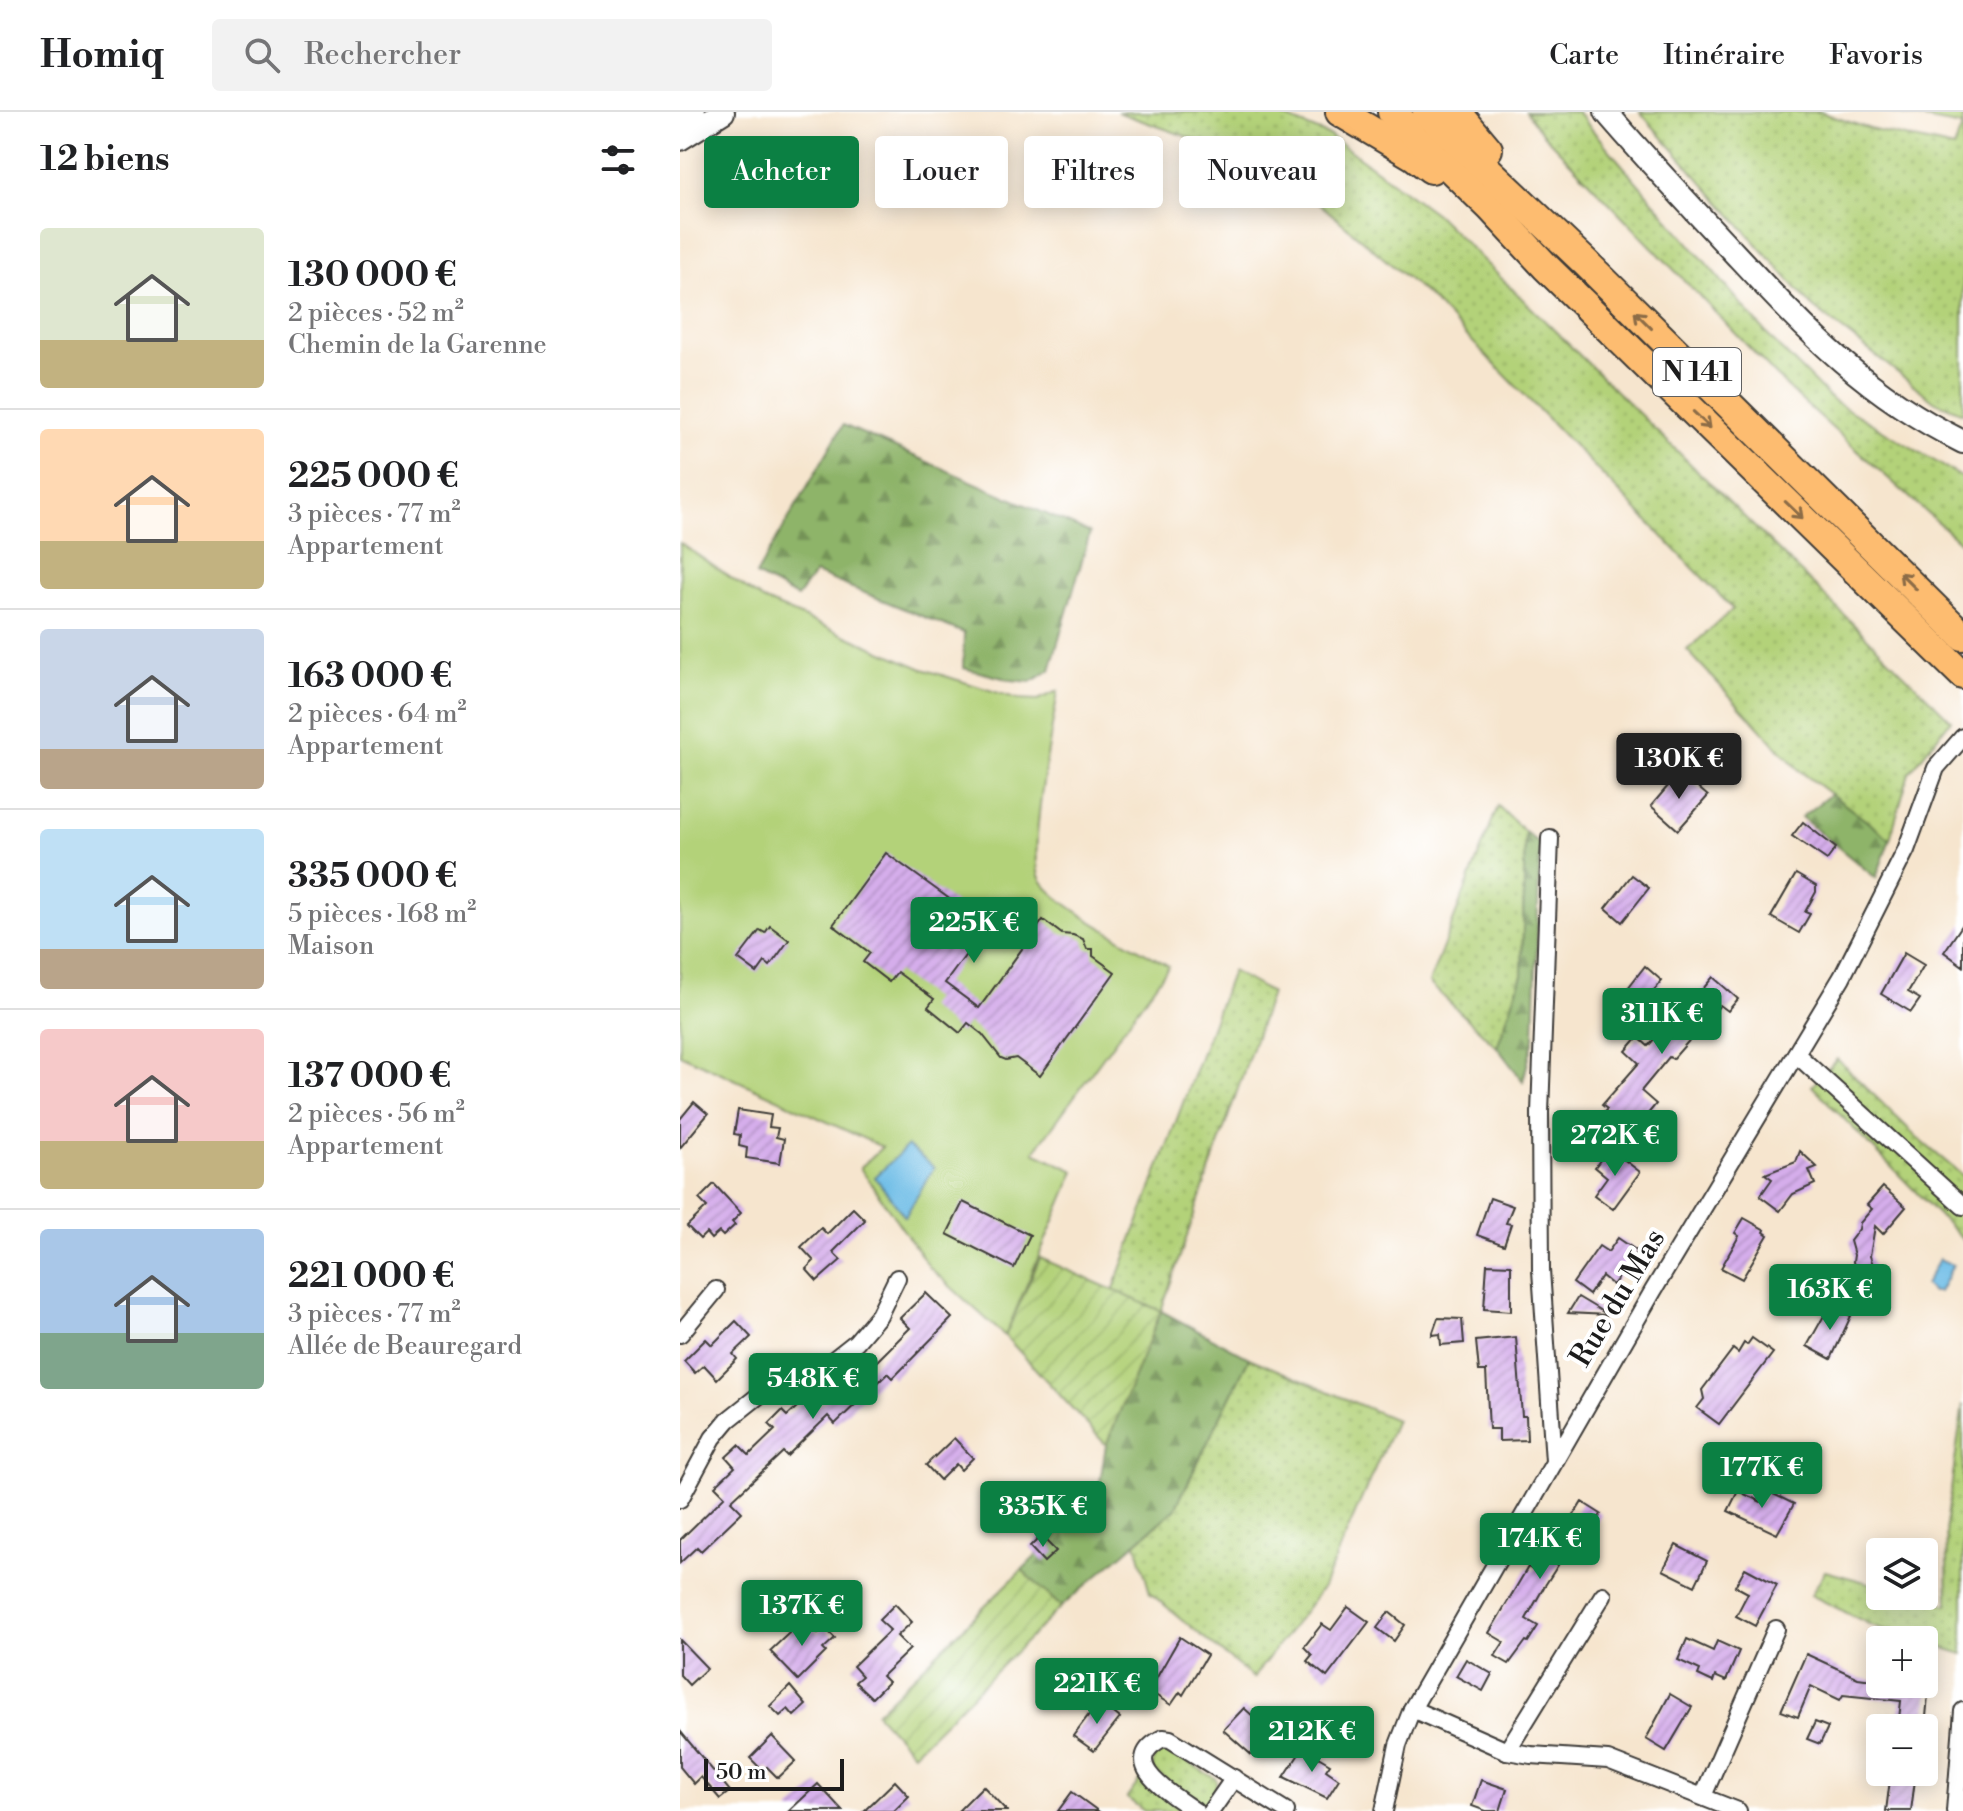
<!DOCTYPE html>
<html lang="fr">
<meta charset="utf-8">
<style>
body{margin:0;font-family:"Libre Bodoni",serif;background:#f2f2f2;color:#202124;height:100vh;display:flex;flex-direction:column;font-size:30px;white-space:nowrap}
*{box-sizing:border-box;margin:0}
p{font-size:26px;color:#757577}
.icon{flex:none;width:44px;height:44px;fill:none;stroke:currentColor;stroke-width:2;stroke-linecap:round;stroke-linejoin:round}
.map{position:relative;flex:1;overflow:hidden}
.details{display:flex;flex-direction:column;background:#fff;width:680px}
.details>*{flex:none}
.top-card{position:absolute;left:24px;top:24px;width:760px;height:72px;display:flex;gap:16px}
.controls{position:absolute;left:1186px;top:1426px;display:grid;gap:16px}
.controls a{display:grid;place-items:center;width:72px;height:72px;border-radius:8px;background:#fff;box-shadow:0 4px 20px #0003;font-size:40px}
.scale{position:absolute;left:24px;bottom:20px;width:140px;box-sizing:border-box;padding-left:8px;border:4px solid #1c1c1c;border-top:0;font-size:22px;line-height:28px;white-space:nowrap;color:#1c1c1c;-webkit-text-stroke:6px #fff;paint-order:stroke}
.price{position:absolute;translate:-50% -68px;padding:0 18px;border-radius:8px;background:#0b8043;color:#fff;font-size:26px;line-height:52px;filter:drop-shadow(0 2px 4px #0008)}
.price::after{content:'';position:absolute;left:50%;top:48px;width:24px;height:18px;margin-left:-12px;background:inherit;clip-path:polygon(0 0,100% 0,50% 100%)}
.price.active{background:#222;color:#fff}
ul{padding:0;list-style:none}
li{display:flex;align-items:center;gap:24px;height:200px;padding:0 40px}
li+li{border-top:2px solid #e0e0e0}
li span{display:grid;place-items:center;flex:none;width:224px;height:160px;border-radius:8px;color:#555}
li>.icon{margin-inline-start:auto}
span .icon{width:96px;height:96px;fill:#fffc;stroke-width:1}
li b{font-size:34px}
h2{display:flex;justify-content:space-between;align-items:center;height:96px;padding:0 40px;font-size:34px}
.pill{padding:0 28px;border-radius:8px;background:#fff;box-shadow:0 4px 20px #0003;font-size:28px;line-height:72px}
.pill.active{background:#0b8043;color:#fff}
header{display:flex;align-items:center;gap:48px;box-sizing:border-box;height:112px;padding:0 40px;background:#fff;border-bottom:2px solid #e0e0e0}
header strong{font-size:38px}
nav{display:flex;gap:44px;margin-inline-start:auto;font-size:28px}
.search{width:560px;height:72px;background:#f2f2f2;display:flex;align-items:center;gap:20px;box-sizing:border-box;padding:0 28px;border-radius:8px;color:#757577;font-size:30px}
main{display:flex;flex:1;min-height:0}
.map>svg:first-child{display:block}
.grass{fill:url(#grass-dots);stroke:#68774a;stroke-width:2}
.forest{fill:url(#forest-firs);stroke:#556842;stroke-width:2}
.garden{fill:url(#garden-furrows);stroke:#68774a;stroke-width:2}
.pitch{fill:#b3d279;stroke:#68774a;stroke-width:2}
.water{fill:#6bbbe6;stroke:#446c81;stroke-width:2}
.building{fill:url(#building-hatch)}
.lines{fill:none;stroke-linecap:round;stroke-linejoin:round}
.minor-casing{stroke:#3d3a37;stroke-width:20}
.tertiary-casing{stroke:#3d3a37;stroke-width:26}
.trunk-casing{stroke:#3d3a37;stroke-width:32}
.minor{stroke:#fff;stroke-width:16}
.tertiary{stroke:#fff;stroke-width:22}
.trunk{stroke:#fdbc6f;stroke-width:28}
.oneway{stroke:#8c6c46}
.labels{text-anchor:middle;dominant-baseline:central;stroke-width:8;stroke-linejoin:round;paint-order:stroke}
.shield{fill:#fff;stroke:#606060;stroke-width:2}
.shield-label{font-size:28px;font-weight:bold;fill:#1c1c1c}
.street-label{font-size:30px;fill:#1c1c1c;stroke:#fff}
</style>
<header>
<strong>Homiq</strong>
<div class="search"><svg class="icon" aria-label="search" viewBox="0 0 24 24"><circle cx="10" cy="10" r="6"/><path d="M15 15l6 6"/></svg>Rechercher</div>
<nav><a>Carte</a><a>Itinéraire</a><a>Favoris</a></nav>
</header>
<main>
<section class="details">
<h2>12 biens<svg class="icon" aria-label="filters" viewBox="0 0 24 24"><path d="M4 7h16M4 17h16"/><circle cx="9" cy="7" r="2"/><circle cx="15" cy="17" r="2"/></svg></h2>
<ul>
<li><span style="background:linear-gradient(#dfe7d0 70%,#c2b280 0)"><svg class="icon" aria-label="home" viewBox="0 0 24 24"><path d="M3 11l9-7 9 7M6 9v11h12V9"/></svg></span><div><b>130 000 €</b><p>2 pièces · 52 m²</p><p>Chemin de la Garenne</p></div></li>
<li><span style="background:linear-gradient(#ffd9b3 70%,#c2b280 0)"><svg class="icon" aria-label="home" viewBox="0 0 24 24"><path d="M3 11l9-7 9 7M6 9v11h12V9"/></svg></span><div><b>225 000 €</b><p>3 pièces · 77 m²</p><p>Appartement</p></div></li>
<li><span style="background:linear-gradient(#c9d6e8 75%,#b9a48a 0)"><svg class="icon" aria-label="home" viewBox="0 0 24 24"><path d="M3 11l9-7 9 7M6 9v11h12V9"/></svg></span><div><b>163 000 €</b><p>2 pièces · 64 m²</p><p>Appartement</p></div></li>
<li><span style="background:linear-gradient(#bfe0f5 75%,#b9a48a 0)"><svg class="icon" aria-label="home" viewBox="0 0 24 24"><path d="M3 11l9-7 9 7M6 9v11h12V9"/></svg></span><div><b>335 000 €</b><p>5 pièces · 168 m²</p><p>Maison</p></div></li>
<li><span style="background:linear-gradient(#f6c9c9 70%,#c2b280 0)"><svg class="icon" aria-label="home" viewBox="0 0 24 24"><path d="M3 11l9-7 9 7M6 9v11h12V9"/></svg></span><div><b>137 000 €</b><p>2 pièces · 56 m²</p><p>Appartement</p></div></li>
<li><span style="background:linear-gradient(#a9c7e8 65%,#7fa58c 0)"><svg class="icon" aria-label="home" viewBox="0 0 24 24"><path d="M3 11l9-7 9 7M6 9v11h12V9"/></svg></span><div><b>221 000 €</b><p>3 pièces · 77 m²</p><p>Allée de Beauregard</p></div></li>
</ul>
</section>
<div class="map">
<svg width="1283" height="1699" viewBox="0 0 1283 1699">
<defs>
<pattern id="grass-dots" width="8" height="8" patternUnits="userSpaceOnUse" patternTransform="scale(2)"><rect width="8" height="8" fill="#b3d279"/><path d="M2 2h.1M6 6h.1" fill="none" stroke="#99b468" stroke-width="1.8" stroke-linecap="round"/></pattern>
<pattern id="forest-firs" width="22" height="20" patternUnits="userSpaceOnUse" patternTransform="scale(2)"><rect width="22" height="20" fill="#8eb469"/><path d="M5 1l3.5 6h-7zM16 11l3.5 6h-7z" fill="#739256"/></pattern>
<pattern id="garden-furrows" width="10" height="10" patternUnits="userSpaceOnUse" patternTransform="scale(2)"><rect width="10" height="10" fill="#b3d279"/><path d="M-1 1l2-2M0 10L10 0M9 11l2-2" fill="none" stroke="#99b468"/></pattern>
<pattern id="building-hatch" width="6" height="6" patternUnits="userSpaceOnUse" patternTransform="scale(2)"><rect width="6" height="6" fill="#d5adeb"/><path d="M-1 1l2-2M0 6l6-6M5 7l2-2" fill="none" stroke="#b694c9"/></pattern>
</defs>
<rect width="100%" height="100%" fill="#fff"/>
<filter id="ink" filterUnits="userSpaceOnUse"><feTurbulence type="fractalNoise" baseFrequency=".0125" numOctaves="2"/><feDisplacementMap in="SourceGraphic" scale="16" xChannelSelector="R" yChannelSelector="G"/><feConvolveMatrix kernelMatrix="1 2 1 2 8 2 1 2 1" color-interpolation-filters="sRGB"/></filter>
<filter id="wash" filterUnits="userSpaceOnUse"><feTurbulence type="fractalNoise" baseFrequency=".006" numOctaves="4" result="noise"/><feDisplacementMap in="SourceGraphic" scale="32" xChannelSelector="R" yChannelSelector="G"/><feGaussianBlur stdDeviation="1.8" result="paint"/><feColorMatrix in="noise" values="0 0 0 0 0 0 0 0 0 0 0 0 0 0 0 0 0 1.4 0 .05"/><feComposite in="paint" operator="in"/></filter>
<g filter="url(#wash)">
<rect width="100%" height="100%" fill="#f6e5ce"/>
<!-- grass -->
<g class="grass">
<polygon points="437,0 592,0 650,24 756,102 1271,608 1229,661 1210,727 1120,659 1007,538 1053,497 747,183 628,82 542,37"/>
<polygon points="846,0 897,0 1092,228 1152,288 1283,366 1283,433 1112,280 862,21"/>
<polygon points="960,0 1140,0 1190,17 1274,36 1282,14 1207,0 1283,0 1283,301 1254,289 1132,194"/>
<polygon points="818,694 845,720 842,863 817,935 749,871"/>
<polygon points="552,859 591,881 481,1199 433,1179"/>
<polygon points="1157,947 1240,1028 1283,1064 1283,1128 1132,974"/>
<polygon points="569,1246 716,1308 643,1475 573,1566 470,1481 456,1431 495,1397"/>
<polygon points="1283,1292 1283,1542 1191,1513 1131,1483 1145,1459 1200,1474 1200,1484 1235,1484 1268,1493 1266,1413"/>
<polygon points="489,1639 536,1667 536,1682 524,1695 473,1658 473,1648 479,1640"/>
<polygon points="460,1668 505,1699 464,1699 447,1686"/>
</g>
<!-- forest -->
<g class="forest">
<polygon points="163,313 410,421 370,558 351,570 331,568 283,556 284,521 135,461 117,485 76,463"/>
<polygon points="1151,682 1210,727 1196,766 1121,705"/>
<polygon points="845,720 860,732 854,926 843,969 817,935 842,863"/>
<polygon points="481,1199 569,1246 495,1397 381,1495 342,1458 418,1382 426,1333"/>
</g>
<!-- garden -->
<g class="garden">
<polygon points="360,1146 481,1199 426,1333 325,1224"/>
<polygon points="342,1458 381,1495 233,1641 196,1601"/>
</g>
<!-- pitch -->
<path class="pitch" d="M0 431 83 488 243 557 338 587 358 588 378 579C373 613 346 744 361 768 379 796 457 835 489 854L354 1040 395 1059 325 1224 250 1156 180 1056 202 1035 0 942Z"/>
<!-- water -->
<g class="water">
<polygon points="227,1034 254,1055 225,1105 195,1065"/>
<polygon points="1259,1147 1273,1153 1259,1180 1252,1180 1245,1173"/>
</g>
<g id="blocks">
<!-- building -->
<g class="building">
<polygon points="1000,660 1028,684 998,718 971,694"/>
<polygon points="1123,710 1156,736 1147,748 1112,724"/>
<polygon points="206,741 307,814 265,871 299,896 363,808 382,822 393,823 403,827 407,837 413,837 413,844 435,860 360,964 336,946 326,948 321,946 302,922 288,911 280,921 248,895 254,887 217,860 209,870 183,850 190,841 153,813"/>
<polygon points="1116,762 1136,774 1136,780 1125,800 1130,802 1119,821 1091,805"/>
<polygon points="952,763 969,776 942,810 926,796"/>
<polygon points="1283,812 1283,854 1264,840"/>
<polygon points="90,814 109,828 90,854 85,850 77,861 58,847 80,818 85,821"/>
<polygon points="1224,841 1244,853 1228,880 1240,887 1231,900 1201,882"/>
<polygon points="965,854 982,869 960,895 944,881"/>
<polygon points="1033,865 1058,887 1048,899 1040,893 993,947 989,945 961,979 976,992 962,1009 956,1004 941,1021 921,1004 927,997 922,993 959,951 946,939 958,925 968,934 985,915 988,918"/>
<polygon points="14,990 28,1002 0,1036 0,1007"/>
<polygon points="58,998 91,1003 89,1015 98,1016 96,1025 104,1027 100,1051 66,1046 67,1036 59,1034 60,1023 54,1022"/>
<polygon points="929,1036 960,1060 933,1097 914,1083 927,1065 915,1055"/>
<polygon points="1120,1039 1137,1055 1129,1058 1135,1072 1113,1082 1100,1099 1080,1084 1092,1067 1085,1062 1116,1050"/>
<polygon points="34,1072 61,1101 52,1110 55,1113 43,1124 39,1120 31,1127 26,1121 20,1127 7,1114 27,1095 19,1087"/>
<polygon points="1203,1075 1226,1095 1203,1122 1195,1114 1190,1144 1195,1159 1192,1165 1180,1169 1173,1150 1174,1143 1170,1129 1179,1117 1180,1111 1192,1097 1187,1093"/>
<polygon points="810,1086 833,1094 826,1111 831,1112 824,1133 797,1123"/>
<polygon points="283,1090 350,1123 334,1156 267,1122"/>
<polygon points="173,1096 185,1108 153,1140 161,1148 137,1169 126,1157 134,1149 121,1135 141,1116 147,1122"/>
<polygon points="1064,1106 1085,1118 1084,1120 1088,1123 1062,1167 1041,1156 1059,1124 1055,1121"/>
<polygon points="938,1126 957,1139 933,1173 922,1164 909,1183 893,1171 919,1134 928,1140"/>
<polygon points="807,1152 831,1153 831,1199 804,1197"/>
<polygon points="246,1181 272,1206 213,1266 208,1261 155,1312 148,1304 107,1344 103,1340 51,1389 62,1400 21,1439 17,1435 0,1451 0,1428 45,1384 35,1374 55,1355 46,1345 59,1333 69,1343 95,1318 89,1312 102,1299 107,1304 129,1284 139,1294 171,1264 175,1268 183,1259 185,1261 230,1216 220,1206"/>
<polygon points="898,1185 928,1203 888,1201"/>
<polygon points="1150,1193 1171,1204 1151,1247 1127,1234"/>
<polygon points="758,1206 782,1207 784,1231 761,1233 760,1222 752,1223"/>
<polygon points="56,1209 71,1225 53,1242 57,1247 37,1267 24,1253 15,1261 4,1249 26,1227 32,1233"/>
<polygon points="836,1225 842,1304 846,1304 847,1328 819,1329 819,1317 809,1317 806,1259 799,1259 796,1229"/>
<polygon points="1072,1226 1093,1241 1039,1312 1017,1296 1024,1287 1022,1278 1053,1237 1058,1241 1064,1231 1067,1233"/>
<polygon points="274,1326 293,1346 281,1358 276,1352 260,1368 246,1353"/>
<polygon points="1058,1379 1081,1390 1087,1379 1114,1392 1097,1422 1048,1399"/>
<polygon points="902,1390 921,1402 896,1444 887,1439 864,1475 846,1507 858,1514 848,1530 846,1529 829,1552 815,1544 824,1530 809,1521 848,1455 854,1459 873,1430 861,1422 872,1404 888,1413"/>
<polygon points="361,1424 376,1439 364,1450 350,1435"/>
<polygon points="996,1433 1027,1449 1015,1474 983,1458"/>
<polygon points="1065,1456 1097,1473 1075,1514 1056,1504 1068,1481 1055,1474"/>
<polygon points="215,1492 232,1510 217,1524 230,1537 202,1564 208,1570 192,1586 175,1570 182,1564 173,1554 210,1518 199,1508"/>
<polygon points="668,1495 689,1510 647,1565 627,1549 632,1543 624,1535 642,1512 651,1518"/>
<polygon points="709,1500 725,1513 714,1529 697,1516"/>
<polygon points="125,1506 138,1521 144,1515 155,1526 143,1537 146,1540 118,1568 90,1539"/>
<polygon points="500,1525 527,1543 503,1583 500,1580 491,1593 469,1579"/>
<polygon points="1007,1527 1033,1539 1037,1529 1059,1539 1046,1569 1035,1564 1033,1570 1018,1563 1020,1558 998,1548"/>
<polygon points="0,1528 27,1556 9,1573 0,1563"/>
<polygon points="1126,1542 1178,1566 1200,1569 1200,1572 1249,1572 1245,1616 1218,1616 1221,1589 1163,1583 1160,1588 1131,1574 1118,1605 1101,1599"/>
<polygon points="786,1547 812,1562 803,1579 776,1564"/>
<polygon points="110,1574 126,1593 114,1604 108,1597 100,1604 90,1594"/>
<polygon points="990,1582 1012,1595 986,1639 966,1627"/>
<polygon points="419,1589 440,1606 414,1639 393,1624"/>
<polygon points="564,1596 584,1614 578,1620 589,1630 575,1646 543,1618"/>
<polygon points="1135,1610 1148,1615 1140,1632 1127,1627"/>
<polygon points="0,1619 50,1679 40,1687 21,1665 14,1672 0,1655"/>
<polygon points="92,1624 116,1649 98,1666 87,1655 83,1659 70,1646"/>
<polygon points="623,1636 650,1652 646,1658 659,1667 647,1686 604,1665"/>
<polygon points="1211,1660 1236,1660 1231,1699 1206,1699"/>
<polygon points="801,1668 827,1677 820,1699 806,1699 792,1694"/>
<polygon points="215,1669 229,1684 214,1699 184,1699"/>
<polygon points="138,1672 163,1699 109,1699"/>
<polygon points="303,1674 327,1699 278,1699"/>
<polygon points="392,1680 418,1699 378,1699"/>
</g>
</g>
</g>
<g filter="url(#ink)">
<use href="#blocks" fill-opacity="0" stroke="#3d3a37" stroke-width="2"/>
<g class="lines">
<defs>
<g id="minor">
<polyline points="870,726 860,1001 861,1158 874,1349"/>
<polyline points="1116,942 1283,1094"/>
<polyline points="0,1222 36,1178"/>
<polyline points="0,1387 33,1326 48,1308 82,1281 152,1249 176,1230 199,1203 217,1166"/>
<polyline points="732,1597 827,1639 851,1643 928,1648 1058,1699"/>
<polyline points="827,1639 923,1483"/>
<polyline points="1023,1684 1096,1517"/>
<path d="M515 1699C493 1683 434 1651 483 1626L490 1627 606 1699"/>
<polyline points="531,1699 554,1666"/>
<polyline points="704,1699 718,1633 732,1597 973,1179 1162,865 1226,738 1256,656 1283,625"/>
<polyline points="1275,1699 1283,1599"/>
</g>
<g id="tertiary">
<path d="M926 0C968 49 1013 97 1058 145 1130 222 1186 282 1283 330"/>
<polyline points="0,6 14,0"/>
<polyline points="0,27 43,0"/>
</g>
<g id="trunk">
<polyline points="660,0 734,44 751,57"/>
<polyline points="712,0 811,96 866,155 1283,563"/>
<polyline points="747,0 906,151 1283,524"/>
<polyline points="777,0 808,37"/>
</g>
</defs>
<!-- minor casing -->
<use href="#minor" class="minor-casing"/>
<!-- tertiary casing -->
<use href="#tertiary" class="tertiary-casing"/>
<!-- trunk casing -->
<use href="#trunk" class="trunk-casing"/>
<!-- minor -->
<use href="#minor" class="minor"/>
<!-- tertiary -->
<use href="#tertiary" class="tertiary"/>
<!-- trunk -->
<use href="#trunk" class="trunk"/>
</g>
<!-- one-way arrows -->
<defs><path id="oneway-shaft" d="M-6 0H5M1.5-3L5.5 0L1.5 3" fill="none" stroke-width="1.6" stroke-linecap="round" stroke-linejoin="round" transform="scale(2)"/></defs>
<g class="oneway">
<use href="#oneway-shaft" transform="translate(963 208) rotate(-135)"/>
<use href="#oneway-shaft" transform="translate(1022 308) rotate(44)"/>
<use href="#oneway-shaft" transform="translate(1114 398) rotate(44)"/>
<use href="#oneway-shaft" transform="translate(1228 469) rotate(-135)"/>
</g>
</g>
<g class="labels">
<!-- shield labels -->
<rect class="shield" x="973" y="236" width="88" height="48" rx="6"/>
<g class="shield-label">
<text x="1017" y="260">N 141</text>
</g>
<!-- street labels -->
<g class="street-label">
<text transform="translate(938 1186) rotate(-59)">Rue du Mas</text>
</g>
</g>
</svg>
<div class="controls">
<a><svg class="icon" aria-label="layers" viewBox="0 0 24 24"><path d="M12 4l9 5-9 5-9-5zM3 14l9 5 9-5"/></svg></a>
<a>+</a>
<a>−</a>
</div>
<div class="scale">50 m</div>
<b class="price active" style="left:999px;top:689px">130K €</b>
<b class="price" style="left:294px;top:853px">225K €</b>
<b class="price" style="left:982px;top:944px">311K €</b>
<b class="price" style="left:935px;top:1066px">272K €</b>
<b class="price" style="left:1150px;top:1220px">163K €</b>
<b class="price" style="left:133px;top:1309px">548K €</b>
<b class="price" style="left:1082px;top:1398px">177K €</b>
<b class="price" style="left:363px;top:1437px">335K €</b>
<b class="price" style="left:860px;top:1469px">174K €</b>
<b class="price" style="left:122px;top:1536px">137K €</b>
<b class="price" style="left:417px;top:1614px">221K €</b>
<b class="price" style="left:632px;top:1662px">212K €</b>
<div class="top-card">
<a class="pill active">Acheter</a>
<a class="pill">Louer</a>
<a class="pill">Filtres</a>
<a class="pill">Nouveau</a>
</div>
</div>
</main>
